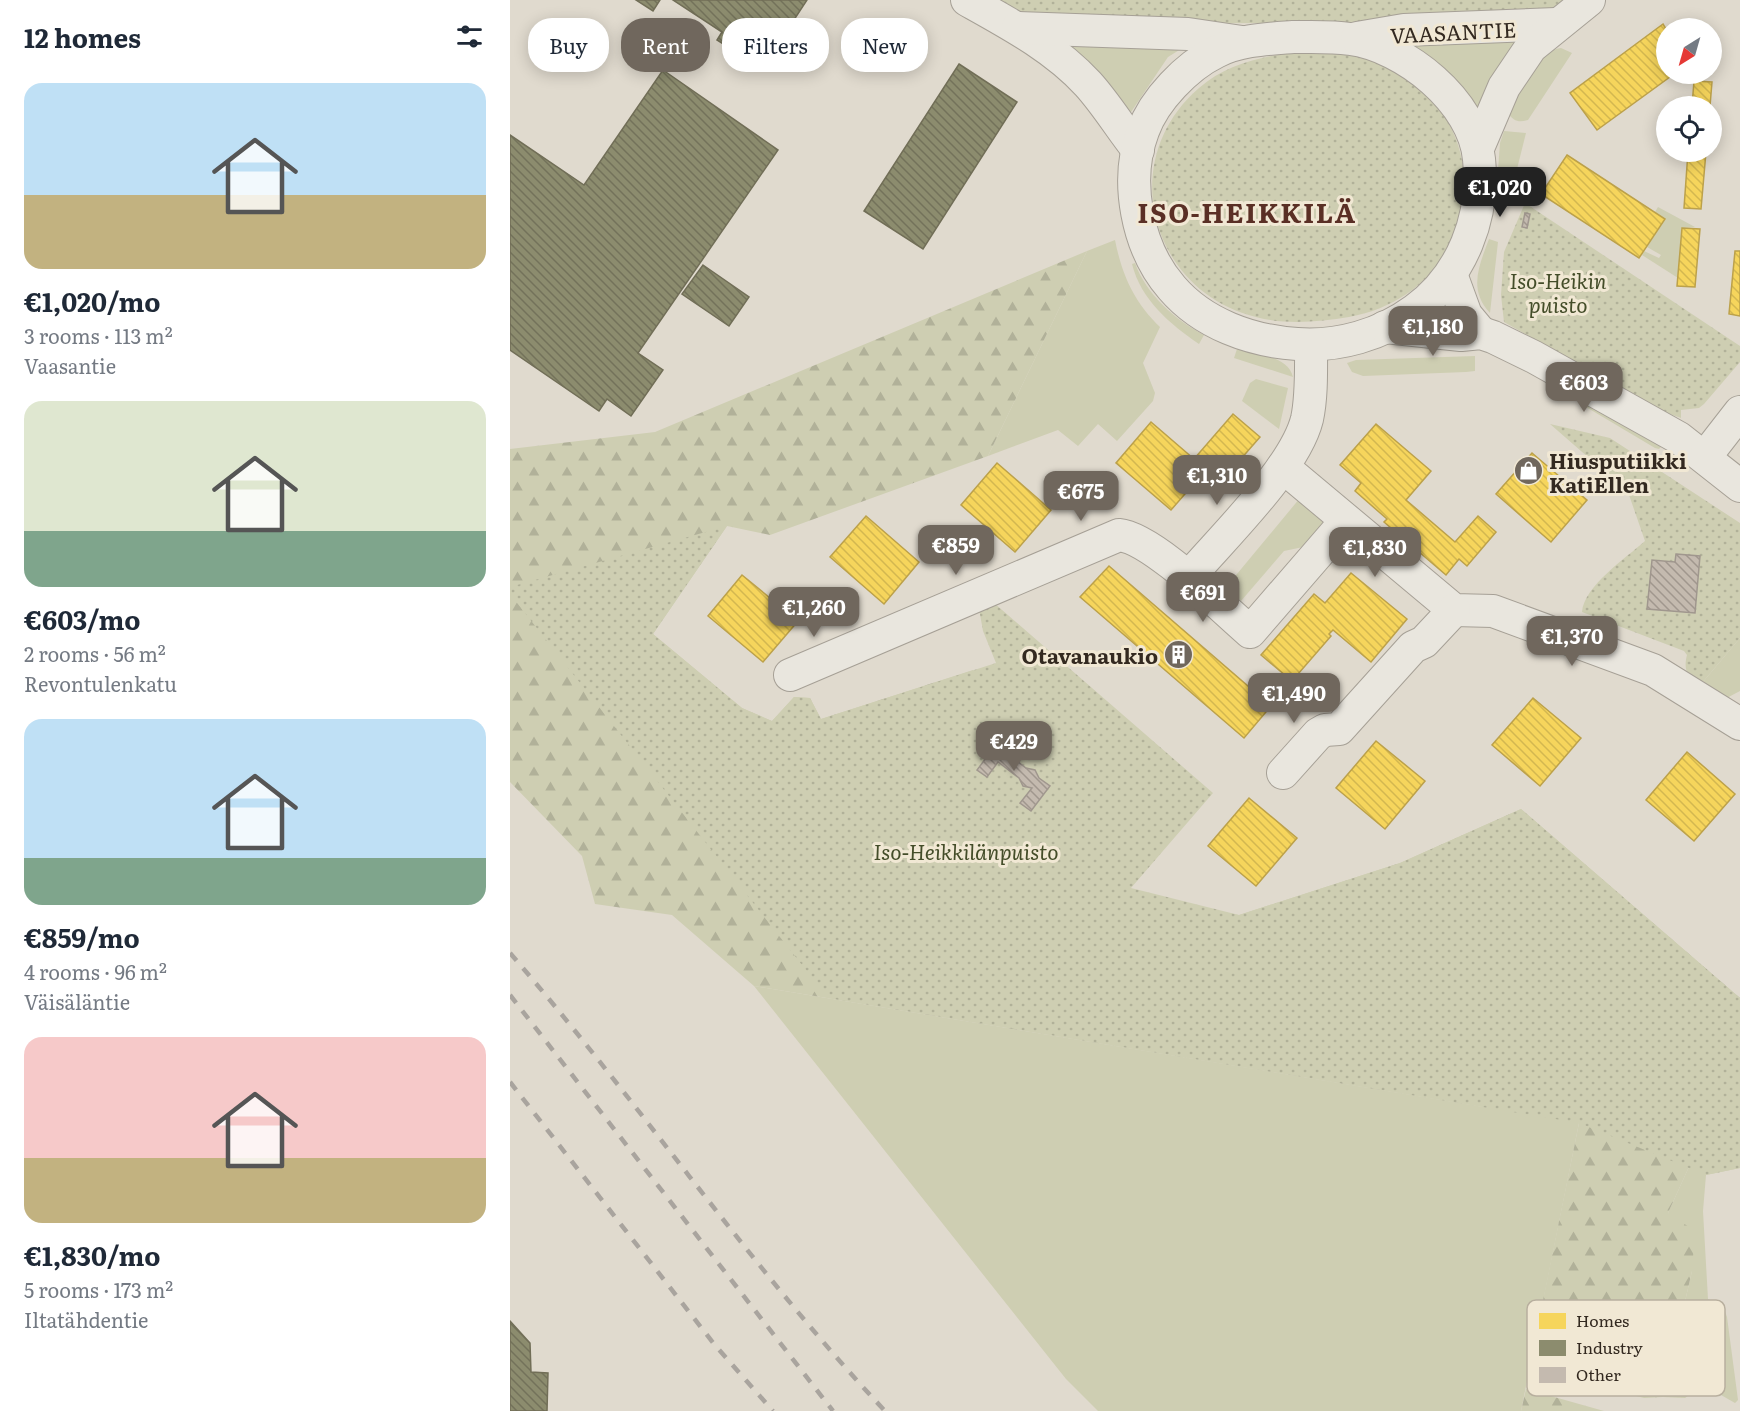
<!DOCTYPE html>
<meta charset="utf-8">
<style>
body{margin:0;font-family:Literata,serif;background:#f2f2f3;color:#1f2937;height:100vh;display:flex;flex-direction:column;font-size:22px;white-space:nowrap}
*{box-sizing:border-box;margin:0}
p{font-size:20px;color:#747a83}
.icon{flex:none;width:33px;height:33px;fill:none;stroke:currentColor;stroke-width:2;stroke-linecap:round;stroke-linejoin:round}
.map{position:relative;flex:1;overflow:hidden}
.side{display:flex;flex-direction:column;background:#fff;width:510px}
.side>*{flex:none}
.top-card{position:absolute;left:18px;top:18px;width:570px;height:54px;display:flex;gap:12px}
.needle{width:39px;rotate:217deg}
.fabs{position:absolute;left:1146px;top:18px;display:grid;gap:12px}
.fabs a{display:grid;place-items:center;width:66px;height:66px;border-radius:50%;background:#fff;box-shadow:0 3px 15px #0003;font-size:30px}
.price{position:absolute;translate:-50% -51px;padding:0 14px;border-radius:12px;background:#70675d;color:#fff;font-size:20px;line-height:39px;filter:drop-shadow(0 2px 3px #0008)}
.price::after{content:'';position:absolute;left:50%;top:36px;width:18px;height:14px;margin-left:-9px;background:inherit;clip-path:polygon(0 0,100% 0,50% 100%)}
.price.active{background:#222;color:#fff}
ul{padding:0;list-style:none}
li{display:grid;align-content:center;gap:12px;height:318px;padding:0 24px}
li span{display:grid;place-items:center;height:186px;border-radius:18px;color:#555}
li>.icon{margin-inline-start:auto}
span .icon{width:108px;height:108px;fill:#fffc;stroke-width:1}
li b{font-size:26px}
h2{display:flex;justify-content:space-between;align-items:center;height:72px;padding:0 24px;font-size:26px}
.pill{padding:0 21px;border-radius:24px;background:#fff;box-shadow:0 3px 15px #0003;font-size:21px;line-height:54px}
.pill.active{background:#70675d;color:#fff}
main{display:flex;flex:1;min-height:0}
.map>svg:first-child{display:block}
.green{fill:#ceceb2}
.forest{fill:url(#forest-firs)}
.park{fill:url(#park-dots)}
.homes{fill:url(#homes-back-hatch);stroke:#bca14a;stroke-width:1.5}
.industry{fill:url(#industry-back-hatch);stroke:#716e57;stroke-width:1.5}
.building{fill:url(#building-back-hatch);stroke:#a0978e;stroke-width:1.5}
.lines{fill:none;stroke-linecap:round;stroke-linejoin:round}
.minor-casing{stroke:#a6a096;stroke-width:34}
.minor{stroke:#e9e6de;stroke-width:32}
.rail{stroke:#a9a49e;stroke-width:4.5;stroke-dasharray:10 10;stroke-linecap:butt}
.labels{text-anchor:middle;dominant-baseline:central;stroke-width:6;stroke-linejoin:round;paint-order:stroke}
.street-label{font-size:21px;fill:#332920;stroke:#f1e8d4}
.park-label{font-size:21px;font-style:italic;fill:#444d29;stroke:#f1e8d4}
.poi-label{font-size:21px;font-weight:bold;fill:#332920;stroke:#f1e8d4;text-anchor:start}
.district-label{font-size:27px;font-weight:bold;letter-spacing:1.5px;fill:#5a2f25;stroke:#f1e8d4}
.key{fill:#f1e8d4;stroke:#b8af9e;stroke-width:1.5}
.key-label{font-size:16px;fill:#332920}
</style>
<main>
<section class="side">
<h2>12 homes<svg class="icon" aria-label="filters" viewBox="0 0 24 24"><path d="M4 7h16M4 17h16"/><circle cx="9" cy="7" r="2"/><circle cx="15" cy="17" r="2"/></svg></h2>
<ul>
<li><span style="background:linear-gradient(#bfe0f5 60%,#c2b280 0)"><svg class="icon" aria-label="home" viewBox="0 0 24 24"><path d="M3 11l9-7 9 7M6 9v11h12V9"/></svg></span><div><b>€1,020/mo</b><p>3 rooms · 113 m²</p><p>Vaasantie</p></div></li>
<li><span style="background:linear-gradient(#dfe7d0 70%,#7fa58c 0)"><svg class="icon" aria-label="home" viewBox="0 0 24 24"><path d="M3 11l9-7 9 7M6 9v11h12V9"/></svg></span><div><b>€603/mo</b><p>2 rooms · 56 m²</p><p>Revontulenkatu</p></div></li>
<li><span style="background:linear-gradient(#bfe0f5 75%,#7fa58c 0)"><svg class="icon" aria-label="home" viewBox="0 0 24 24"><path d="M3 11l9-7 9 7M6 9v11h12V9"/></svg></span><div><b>€859/mo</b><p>4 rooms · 96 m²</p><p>Väisäläntie</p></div></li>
<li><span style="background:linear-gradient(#f6c9c9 65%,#c2b280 0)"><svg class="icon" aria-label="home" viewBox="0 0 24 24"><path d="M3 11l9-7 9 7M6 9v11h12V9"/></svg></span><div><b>€1,830/mo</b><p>5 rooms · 173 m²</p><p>Iltatähdentie</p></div></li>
</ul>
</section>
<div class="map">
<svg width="1230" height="1411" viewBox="0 0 1230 1411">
<defs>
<pattern id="forest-firs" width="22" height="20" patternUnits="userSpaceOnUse" patternTransform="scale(1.5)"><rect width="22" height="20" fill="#ceceb2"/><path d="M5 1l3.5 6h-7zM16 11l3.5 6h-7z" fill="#b1b199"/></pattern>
<pattern id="park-dots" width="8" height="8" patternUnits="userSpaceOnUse" patternTransform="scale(1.5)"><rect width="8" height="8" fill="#ceceb2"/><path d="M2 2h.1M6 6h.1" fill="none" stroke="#b1b199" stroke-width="1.8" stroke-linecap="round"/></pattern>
<pattern id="homes-back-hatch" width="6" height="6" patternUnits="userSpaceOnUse" patternTransform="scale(1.5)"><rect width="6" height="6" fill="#f6d55c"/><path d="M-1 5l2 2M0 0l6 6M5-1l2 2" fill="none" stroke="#d3b750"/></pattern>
<pattern id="industry-back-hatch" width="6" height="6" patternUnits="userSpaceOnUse" patternTransform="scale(1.5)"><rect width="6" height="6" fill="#8c8c6e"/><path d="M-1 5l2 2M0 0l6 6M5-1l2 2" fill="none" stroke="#73725a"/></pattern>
<pattern id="building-back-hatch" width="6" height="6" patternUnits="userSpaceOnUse" patternTransform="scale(1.5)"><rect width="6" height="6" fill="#c4baaf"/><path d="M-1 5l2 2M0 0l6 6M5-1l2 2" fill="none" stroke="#a0978e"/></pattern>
</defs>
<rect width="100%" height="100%" fill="#e0dace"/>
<!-- green -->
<g class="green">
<polygon points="1011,33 969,110 947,83 916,54 890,38"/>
<polygon points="543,39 679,44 658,57 619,115"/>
<path d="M1051 48 1062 53 1018 120C1009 123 1003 121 998 113 1010 89 1022 52 1051 48Z"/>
<polygon points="994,131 1016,133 1002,189 994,199 986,197 990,143"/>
<polygon points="1148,207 1185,227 1172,228 1168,278 1132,255 1134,251 1149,258 1151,255 1137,247 1155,219 1145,212"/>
<path d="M979 239 988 242 980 313C958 289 969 266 979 239Z"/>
<path d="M605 240C612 275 624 302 650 327L633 363 645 393 643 401 607 441 588 424 568 446 548 430 478 456 577 251Z"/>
<path d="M625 263C636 294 665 320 694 335L689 344C660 324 631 300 622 264Z"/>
<path d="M727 349C745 354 778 355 783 377L724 358Z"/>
<polygon points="965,356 965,371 956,372 853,376 842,372 837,363 846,360"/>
<polygon points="746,379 778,388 769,429 732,401 740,383"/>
<polygon points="1078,399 1154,444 1149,449 1145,448 1076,407"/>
<polygon points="790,498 814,523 798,546 774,551 731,601 717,586"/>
<polygon points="1230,638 1230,691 1211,701 1187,689"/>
<polygon points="244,986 980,1108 1002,1070 1069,1123 1011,1411 588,1411 556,1379"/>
<polygon points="1183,1158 1230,1168 1196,1175 1193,1211 1198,1299 1213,1306 1217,1317 1228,1400 1225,1403 1211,1395 1182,1393 1175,1398 1153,1397 1182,1271 1158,1213"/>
</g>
<!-- forest -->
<g class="forest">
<polygon points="577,251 478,456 260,535 217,526 143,634 232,708 262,721 284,697 300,698 311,719 463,670 616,894 729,915 890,863 1011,809 1230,998 1183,1158 1158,1213 1185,1231 1182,1271 1153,1397 1134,1398 1019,1369 1069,1123 1058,1075 980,1108 244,986 162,915 85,904 72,856 0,782 0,449 145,432"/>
<polygon points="1016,1389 1094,1411 1011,1411"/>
</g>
<!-- park -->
<g class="park">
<polygon points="480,0 1059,0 1048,9 966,22 546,24 519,18"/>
<path d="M784 52C817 52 854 51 884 68 998 135 967 294 839 317 809 322 775 325 746 317 640 291 605 160 689 88 715 65 750 57 784 52Z"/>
<polygon points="1015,203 1230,346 1230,362 1194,404 1189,408 1171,410 1171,418 1154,412 994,322 991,295 994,252"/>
<path d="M1040 424 1100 438 1230 523V638L1187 689C1178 677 1173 670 1177 655L1174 651 1072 612C1074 586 1116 558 1135 541L1118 492Z"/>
<polygon points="217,526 143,634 232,708 262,721 284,697 300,698 311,719 486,663 473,631 469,609 484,603 703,793 621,888 729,915 890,863 1011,809 1230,998 1230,1168 1196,1175 1069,1123 318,998 0,594 0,587"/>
</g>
<!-- homes -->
<g class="homes">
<polygon points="1153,24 1156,29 1156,74 1164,74 1087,130 1060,93"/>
<polygon points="1184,81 1202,82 1200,106 1182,106"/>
<polygon points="1178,152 1196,152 1191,209 1174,208"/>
<polygon points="1057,155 1155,219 1129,258 1031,194"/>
<polygon points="1172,228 1190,229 1185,287 1167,286"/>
<polygon points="1225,251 1230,251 1230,316 1219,314"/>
<polygon points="723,414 750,437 702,492 688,479 661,510 606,463 641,422 684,459"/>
<polygon points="866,424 921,471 896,500 945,542 968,516 986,532 957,566 949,559 936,575 874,522 877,519 845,491 851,483 830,465"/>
<polygon points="1022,453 1077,500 1041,542 986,494"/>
<polygon points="487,463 541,510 505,552 451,505"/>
<polygon points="356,516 409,562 374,604 320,557"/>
<polygon points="599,566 761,706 734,738 570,597"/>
<polygon points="841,573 897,619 861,662 823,630 819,634 821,636 782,681 751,655 804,594 815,603"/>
<polygon points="232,575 288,621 253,662 198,616"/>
<polygon points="1023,698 1071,738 1030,786 982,745"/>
<polygon points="866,741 915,781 875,829 826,788"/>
<polygon points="1177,752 1225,794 1184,841 1136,800"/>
<polygon points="739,798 787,838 746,886 698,846"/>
</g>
<!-- industry -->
<g class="industry">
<polygon points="126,0 150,0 143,11"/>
<polygon points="163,0 297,0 257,61 245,53 240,61 207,40 212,32"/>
<polygon points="449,64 507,102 413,249 354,211"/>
<polygon points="153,70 268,150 128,353 153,370 121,416 97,399 89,411 0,350 0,135 74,185"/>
<polygon points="193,265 239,297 219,326 172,294"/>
<polygon points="0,1321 20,1343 21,1372 38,1373 37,1411 0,1411"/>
</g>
<!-- building -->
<g class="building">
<polygon points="1015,213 1020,214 1017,228 1012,227"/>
<polygon points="1166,554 1190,556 1185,613 1137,609 1142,560 1165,562"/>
<polygon points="478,739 486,741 491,749 516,768 525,770 529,778 540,786 521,811 510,803 522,788 513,786 509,778 488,762 477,777 467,770 476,758 470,748"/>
</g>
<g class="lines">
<defs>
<g id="minor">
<path d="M457 0C500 24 545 48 578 84 597 105 611 129 628 150"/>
<polyline points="508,28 678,34 732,42"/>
<path d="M783 37C801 37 821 36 840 39 895 46 964 102 969 159 975 217 952 276 905 310 871 335 828 347 787 344 741 341 693 324 662 288 627 248 614 181 633 131 644 100 677 66 706 52 729 40 757 39 783 37Z"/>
<polyline points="847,38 894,30 1046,24"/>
<polyline points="968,148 994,87 1021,47 1079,0"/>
<polyline points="941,274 956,315 971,333"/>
<polyline points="875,327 951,335 971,333 983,337 1024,357 1169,438 1230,486"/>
<polyline points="1195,457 1230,412"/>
<polyline points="773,467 944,610 983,611 1143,670 1230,724"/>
<path d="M678 578C712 538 785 468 797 419 802 396 801 369 801 345"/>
<path d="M280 675 609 535C642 538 712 608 740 632L836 521"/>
<polyline points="773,773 808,734 815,730 829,729 903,647 914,642 944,610"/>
</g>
</defs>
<!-- minor casing -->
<use href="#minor" class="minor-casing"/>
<!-- minor -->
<use href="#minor" class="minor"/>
<!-- rail -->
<g class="rail">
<path d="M0 953C129 1102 240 1267 375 1411"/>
<polyline points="0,995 323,1411"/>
<polyline points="0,1082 204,1344 263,1411"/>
</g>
</g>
<!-- icons -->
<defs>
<symbol id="shop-disc" viewBox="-11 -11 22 22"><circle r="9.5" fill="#70675d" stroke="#f1e8d4"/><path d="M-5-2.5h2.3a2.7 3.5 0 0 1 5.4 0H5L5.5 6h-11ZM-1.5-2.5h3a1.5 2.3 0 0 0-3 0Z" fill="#fff"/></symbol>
<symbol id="building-disc" viewBox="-11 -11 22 22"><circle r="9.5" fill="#70675d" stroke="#f1e8d4"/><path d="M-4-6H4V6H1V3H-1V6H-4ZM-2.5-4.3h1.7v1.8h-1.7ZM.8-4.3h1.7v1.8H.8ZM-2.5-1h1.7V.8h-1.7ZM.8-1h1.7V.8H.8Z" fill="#fff"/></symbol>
</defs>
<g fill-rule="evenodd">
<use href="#shop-disc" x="1002" y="454" width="33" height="33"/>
<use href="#building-disc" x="652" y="638" width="33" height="33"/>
</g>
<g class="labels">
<!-- street labels -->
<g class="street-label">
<text transform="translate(943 31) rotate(-3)">VAASANTIE</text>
</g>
<!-- park labels -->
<g class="park-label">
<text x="1048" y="279">Iso-Heikin<tspan x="1048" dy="24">puisto</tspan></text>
<text x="456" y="850">Iso-Heikkilänpuisto</text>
</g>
<!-- poi labels -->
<g class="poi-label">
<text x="1039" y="459">Hiusputiikki<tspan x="1039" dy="24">KatiEllen</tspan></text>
<text x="648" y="654" text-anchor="end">Otavanaukio</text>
</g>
<!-- district labels -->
<g class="district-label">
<text x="737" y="211">ISO-HEIKKILÄ</text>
</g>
</g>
<!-- legend -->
<rect x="1017" y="1300" width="198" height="96" rx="9" class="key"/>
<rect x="1029" y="1313" width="27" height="16" fill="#f6d55c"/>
<rect x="1029" y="1340" width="27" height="16" fill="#8c8c6e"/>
<rect x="1029" y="1367" width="27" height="16" fill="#c4baaf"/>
<g class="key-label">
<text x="1066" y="1327">Homes</text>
<text x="1066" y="1354">Industry</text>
<text x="1066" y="1381">Other</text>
</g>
</svg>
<div class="fabs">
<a><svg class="needle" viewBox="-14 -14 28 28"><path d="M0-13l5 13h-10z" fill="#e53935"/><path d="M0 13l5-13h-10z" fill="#747a83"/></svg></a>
<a><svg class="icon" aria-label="locate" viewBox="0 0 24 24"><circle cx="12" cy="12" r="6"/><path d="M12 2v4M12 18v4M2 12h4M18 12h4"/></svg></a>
</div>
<b class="price active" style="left:990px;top:218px">€1,020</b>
<b class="price" style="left:923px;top:357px">€1,180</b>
<b class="price" style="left:1074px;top:413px">€603</b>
<b class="price" style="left:707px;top:506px">€1,310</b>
<b class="price" style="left:571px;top:522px">€675</b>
<b class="price" style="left:446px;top:576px">€859</b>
<b class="price" style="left:865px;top:578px">€1,830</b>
<b class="price" style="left:693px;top:623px">€691</b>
<b class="price" style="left:304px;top:638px">€1,260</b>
<b class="price" style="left:1062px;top:667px">€1,370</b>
<b class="price" style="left:784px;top:724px">€1,490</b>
<b class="price" style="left:504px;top:772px">€429</b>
<div class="top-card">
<a class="pill">Buy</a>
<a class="pill active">Rent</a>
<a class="pill">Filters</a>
<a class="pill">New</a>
</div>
</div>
</main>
